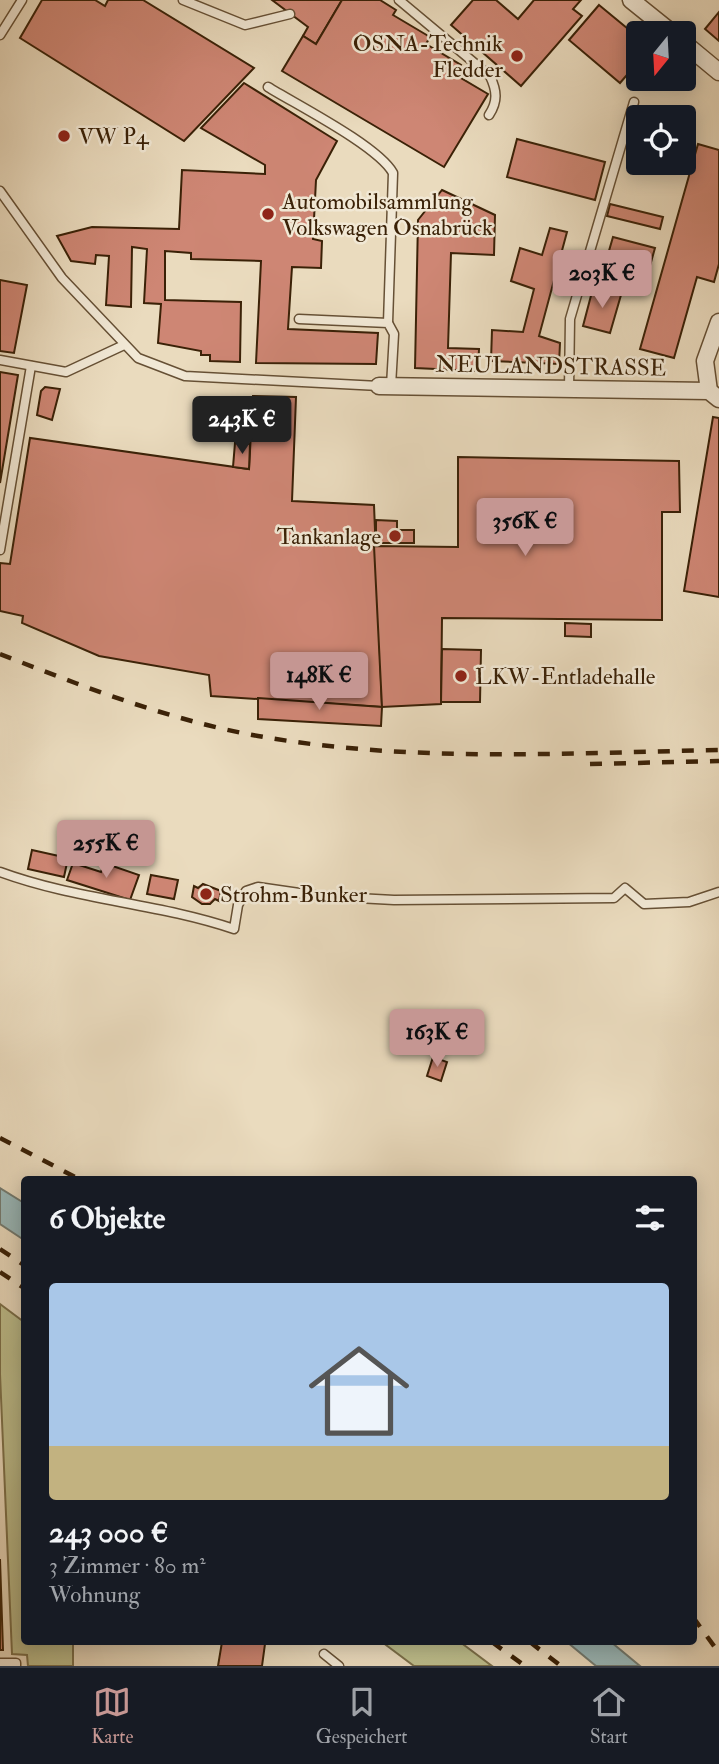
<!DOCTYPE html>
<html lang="de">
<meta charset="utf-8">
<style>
body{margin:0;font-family:"IM FELL Double Pica",serif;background:#242831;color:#f1f3f6;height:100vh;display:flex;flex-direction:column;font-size:26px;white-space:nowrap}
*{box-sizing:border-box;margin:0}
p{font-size:23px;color:#9ea1a6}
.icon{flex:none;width:38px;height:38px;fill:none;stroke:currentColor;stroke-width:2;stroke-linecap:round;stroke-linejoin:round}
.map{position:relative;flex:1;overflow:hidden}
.drawer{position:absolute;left:21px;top:1176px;width:676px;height:469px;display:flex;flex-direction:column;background:#171b24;border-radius:7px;box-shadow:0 4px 18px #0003}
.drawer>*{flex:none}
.needle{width:46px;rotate:198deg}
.fabs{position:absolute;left:626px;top:21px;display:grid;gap:14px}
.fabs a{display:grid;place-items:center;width:70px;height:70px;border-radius:7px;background:#171b24;box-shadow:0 4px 18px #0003;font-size:35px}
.price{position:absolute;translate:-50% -60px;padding:0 16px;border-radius:7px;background:#c59692;color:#111;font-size:23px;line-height:46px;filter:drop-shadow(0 2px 4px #0008)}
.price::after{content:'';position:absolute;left:50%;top:42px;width:21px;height:16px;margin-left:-10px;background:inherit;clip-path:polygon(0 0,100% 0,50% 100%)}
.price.on{background:#222;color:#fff}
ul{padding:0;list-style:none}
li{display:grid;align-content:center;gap:14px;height:371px;padding:0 28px}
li+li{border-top:2px solid #363941}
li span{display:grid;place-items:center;height:217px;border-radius:7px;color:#555}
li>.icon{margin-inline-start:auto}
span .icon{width:126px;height:126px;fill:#fffc;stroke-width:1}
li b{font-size:30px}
h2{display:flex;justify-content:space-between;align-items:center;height:84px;padding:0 28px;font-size:30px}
.tabs{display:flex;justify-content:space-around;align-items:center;height:98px;border-top:2px solid #363941;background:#171b24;font-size:19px;color:#9ea1a6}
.tabs a{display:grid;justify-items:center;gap:4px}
.tabs .on{color:#c59692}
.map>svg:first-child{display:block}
.green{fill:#bdbe8d;stroke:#7c704a;stroke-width:2}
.water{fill:#9ab9ba;stroke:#747c72;stroke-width:2}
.building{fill:#ce8674;stroke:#3a2107;stroke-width:2}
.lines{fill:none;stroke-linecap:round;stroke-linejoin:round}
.service-casing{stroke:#665035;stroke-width:11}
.minor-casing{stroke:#665035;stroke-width:19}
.service{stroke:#f1e8d5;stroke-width:8}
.minor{stroke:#f1e8d5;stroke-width:16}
.rail{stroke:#3a2107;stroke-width:4.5;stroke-dasharray:12 12;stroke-linecap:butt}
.poi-dot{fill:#8f2418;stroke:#f1e8d5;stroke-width:2.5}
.labels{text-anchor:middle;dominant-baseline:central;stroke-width:5;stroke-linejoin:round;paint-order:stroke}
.poi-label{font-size:23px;fill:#3a2107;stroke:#f1e8d5;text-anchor:start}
.street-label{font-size:23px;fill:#3a2107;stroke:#f1e8d5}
</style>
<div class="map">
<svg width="719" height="1666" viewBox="0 0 719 1666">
<rect width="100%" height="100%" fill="#eadbbe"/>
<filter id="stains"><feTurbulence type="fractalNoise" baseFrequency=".00286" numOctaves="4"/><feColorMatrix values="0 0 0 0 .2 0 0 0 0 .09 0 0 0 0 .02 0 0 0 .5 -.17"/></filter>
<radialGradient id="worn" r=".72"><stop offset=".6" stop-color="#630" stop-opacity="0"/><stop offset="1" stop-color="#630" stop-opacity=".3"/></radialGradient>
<!-- green -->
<g class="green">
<polygon points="0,1304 24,1322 24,1642 73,1642 73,1666 28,1666 27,1655 12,1654 0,1374"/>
<polygon points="382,1642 460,1642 492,1666 414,1666"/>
</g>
<!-- water -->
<g class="water">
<polygon points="0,1188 24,1203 24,1240 0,1224"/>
<polygon points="567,1642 611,1642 640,1666 596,1666"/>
</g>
<!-- building -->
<g class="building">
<polygon points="42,0 95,0 105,6 108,0 143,0 254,68 184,141 20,38"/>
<polygon points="272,0 342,0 316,44 303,36 308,27"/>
<polygon points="342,0 380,0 396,10 393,15 430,37 426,44 461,65 456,75 488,94 444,167 282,71 303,36 316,44"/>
<polygon points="473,0 496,0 518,19 534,0 581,0 573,9 582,16 521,86 451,25"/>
<polygon points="599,5 639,38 639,61 620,83 569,40"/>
<polygon points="719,12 719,41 705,29"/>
<polygon points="244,83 337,141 316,180 313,239 322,241 321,268 292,267 288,329 378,333 376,364 256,363 261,261 191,259 191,253 165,251 165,300 241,302 240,362 210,361 210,355 201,355 201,351 158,343 161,304 144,303 147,249 132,247 131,307 106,305 109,256 96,255 95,264 71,261 57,236 92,227 179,229 182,170 265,174 265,165 201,128"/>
<polygon points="517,139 605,162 595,200 507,177"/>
<polygon points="698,144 719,150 719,264 714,282 697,277 674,358 640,349"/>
<polygon points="442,190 495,215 494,255 451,253 448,348 479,349 478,371 415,368 418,220"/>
<polygon points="610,204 663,217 660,229 607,216"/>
<polygon points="550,228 567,232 539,336 560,343 559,364 491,361 492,330 523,332 534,289 511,281 520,248 542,255"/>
<polygon points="613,237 655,248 644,287 602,275"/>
<polygon points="0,280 27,285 14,353 0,351"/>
<polygon points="593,288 621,295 610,333 583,326"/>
<polygon points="0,372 18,375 0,483"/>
<polygon points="45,387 60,389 52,420 37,415 41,391"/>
<polygon points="253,396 296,397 292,501 374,505 382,707 211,696 209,675 99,656 22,623 23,616 0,611 0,563 10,564 30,438 249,469"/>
<polygon points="713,417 719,418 719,597 684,591"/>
<polygon points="235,443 250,444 249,469 233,467"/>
<polygon points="458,457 679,461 680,512 662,512 662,620 442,618 441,704 382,707 374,546 458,547"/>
<polygon points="376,520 397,521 397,530 414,530 414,543 376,543"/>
<polygon points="565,623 591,624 591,637 565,636"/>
<polygon points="442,649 481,650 480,702 441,702"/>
<polygon points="258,698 382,707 381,726 258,719"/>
<polygon points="32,850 68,858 64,877 28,869"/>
<polygon points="73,863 101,872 104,863 139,875 130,900 67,880"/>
<polygon points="151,875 178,880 174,899 147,894"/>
<polygon points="203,884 221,891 219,901 215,899 210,904 202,904 192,897 194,886 198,888"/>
<polygon points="433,1057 447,1062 441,1081 427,1076"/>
<polygon points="0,1559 3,1650 0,1650"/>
<polygon points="222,1642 265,1644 262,1666 218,1666"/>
</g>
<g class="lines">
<defs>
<g id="service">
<polyline points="183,0 245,25 290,14"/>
<path d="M399 0 490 76C497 91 498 101 489 115"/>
<polyline points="0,35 22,0"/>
<path d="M268 87C297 105 378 146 393 173L388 323"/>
<polyline points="0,191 62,278 138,358 185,376 379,386"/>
<polyline points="299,319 388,323 394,334 391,386"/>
<polyline points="0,360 66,372 124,345"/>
<polyline points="569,389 570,319 634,102"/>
<polyline points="0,550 31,366"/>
<path d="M0 872C76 900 157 903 234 929L238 905 246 891 258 887 320 896 394 900 614 898 625 888 644 904 689 902 719 892"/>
<polyline points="324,1654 339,1666"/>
<polyline points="0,1663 16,1663 16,1666"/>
</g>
<g id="minor">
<polyline points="631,0 672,33"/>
<polyline points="684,43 719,72"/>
<polyline points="379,386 709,391 719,399"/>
<polyline points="709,391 705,361 719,322"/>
</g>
</defs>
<!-- service casing -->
<use href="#service" class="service-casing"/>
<!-- minor casing -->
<use href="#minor" class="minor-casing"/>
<!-- service -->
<use href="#service" class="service"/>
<!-- minor -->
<use href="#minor" class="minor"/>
<!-- rail -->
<g class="rail">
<path d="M0 654C84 687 169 720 258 736 410 763 565 753 719 750"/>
<polyline points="590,764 719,761"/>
<polyline points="0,1138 81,1180"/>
<polyline points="0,1249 24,1265"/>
<polyline points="0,1272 24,1288"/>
<polyline points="693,1617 719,1653"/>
<polyline points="492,1642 525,1666"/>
<polyline points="530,1642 561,1666"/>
</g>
</g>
<!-- markers -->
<g class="poi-dot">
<circle cx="517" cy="56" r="7"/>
<circle cx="64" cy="136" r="7"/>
<circle cx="268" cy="214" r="7"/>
<circle cx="395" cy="536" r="7"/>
<circle cx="461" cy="676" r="7"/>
<circle cx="206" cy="894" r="7"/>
</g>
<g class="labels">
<!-- poi labels -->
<g class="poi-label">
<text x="503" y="43" text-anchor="end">OSNA-Technik<tspan x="503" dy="26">Fledder</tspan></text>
<text x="78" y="136">VW P4</text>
<text x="282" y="201">Automobilsammlung<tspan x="282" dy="26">Volkswagen Osnabrück</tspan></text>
<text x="381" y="536" text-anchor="end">Tankanlage</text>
<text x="475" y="676">LKW-Entladehalle</text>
<text x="220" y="894">Strohm-Bunker</text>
</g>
<!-- street labels -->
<g class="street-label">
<text transform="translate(551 366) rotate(1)">NEULANDSTRASSE</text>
</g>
</g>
<rect width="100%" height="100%" filter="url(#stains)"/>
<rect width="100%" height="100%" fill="url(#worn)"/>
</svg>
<div class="fabs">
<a><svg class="needle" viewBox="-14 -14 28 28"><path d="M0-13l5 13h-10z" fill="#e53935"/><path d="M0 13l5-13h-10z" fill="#9ea1a6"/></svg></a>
<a><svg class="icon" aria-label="locate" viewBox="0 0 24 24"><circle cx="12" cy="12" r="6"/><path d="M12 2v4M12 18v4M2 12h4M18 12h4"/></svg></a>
</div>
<b class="price" style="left:602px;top:310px">203K €</b>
<b class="price on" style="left:242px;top:456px">243K €</b>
<b class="price" style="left:525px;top:558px">356K €</b>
<b class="price" style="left:319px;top:712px">148K €</b>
<b class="price" style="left:106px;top:880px">255K €</b>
<b class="price" style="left:437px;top:1069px">163K €</b>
<section class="drawer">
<h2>6 Objekte<svg class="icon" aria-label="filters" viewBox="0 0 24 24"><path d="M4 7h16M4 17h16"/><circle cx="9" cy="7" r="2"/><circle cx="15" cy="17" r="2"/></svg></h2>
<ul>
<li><span style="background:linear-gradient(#a9c7e8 75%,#c2b280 0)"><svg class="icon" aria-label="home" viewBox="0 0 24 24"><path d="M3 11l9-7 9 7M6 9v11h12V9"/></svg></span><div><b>243 000 €</b><p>3 Zimmer · 80 m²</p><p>Wohnung</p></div></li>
</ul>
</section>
</div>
<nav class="tabs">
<a class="on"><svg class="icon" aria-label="map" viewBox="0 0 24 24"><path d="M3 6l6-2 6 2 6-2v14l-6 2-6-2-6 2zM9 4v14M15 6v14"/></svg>Karte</a>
<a><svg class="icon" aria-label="saved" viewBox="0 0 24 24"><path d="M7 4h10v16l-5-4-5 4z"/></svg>Gespeichert</a>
<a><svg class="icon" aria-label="home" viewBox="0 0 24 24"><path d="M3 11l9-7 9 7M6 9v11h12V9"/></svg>Start</a>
</nav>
